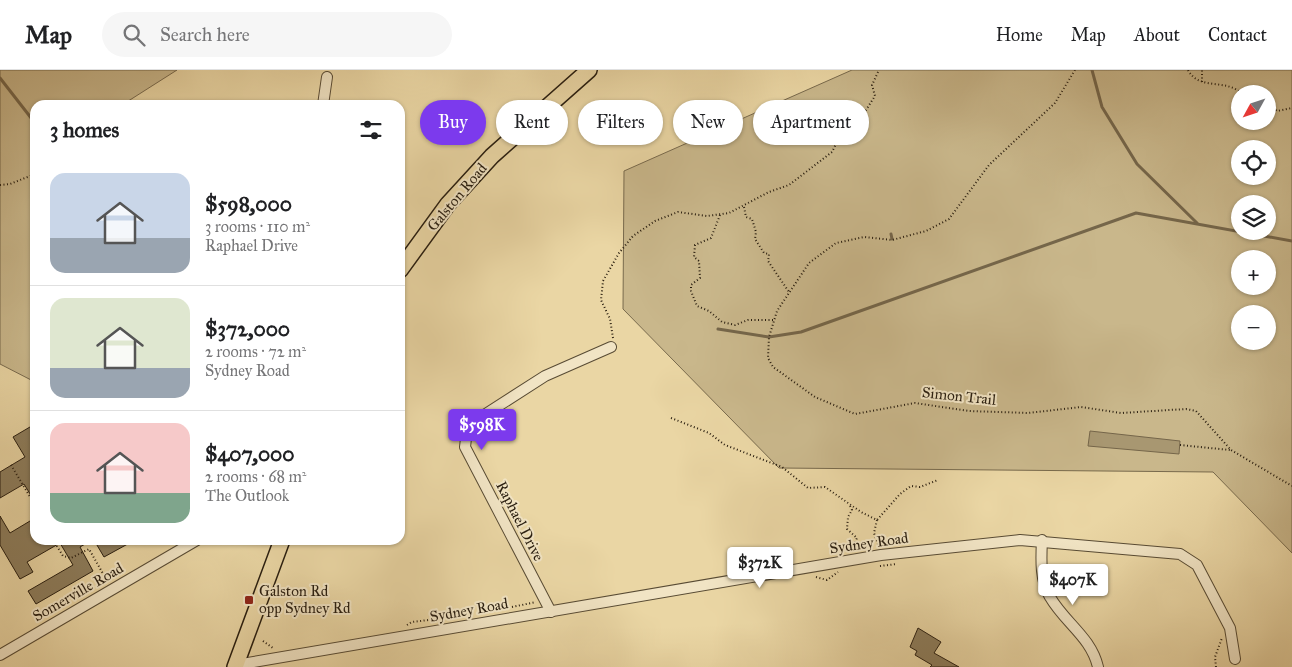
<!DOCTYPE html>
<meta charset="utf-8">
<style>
body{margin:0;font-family:"IM FELL Great Primer",serif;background:#f6f6f6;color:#202124;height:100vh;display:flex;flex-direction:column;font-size:19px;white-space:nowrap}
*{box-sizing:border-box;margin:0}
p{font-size:16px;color:#757577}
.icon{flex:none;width:28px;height:28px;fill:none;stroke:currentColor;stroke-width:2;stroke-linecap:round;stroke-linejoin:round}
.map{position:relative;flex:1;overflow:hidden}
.panel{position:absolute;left:30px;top:30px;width:375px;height:445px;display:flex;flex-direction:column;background:#fff;border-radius:15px;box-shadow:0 1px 4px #0004}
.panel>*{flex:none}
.hud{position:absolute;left:420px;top:30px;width:475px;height:45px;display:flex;gap:10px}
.needle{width:32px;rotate:230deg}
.controls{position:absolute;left:1231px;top:15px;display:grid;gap:10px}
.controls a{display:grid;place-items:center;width:45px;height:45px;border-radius:50%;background:#fff;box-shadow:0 1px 4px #0004;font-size:25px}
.price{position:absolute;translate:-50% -42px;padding:0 11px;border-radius:5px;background:#fff;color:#222;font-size:16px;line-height:32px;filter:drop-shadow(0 1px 2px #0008)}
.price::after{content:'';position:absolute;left:50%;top:30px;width:15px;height:11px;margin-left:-8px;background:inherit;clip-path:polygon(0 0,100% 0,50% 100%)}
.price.active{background:#7c3aed;color:#fff}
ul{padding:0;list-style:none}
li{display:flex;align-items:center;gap:15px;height:125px;padding:0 20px}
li+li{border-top:1px solid #e0e0e0}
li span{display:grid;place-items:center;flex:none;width:140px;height:100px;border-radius:15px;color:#555}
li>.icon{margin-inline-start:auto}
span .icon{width:60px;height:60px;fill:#fffc;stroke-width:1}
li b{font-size:21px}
h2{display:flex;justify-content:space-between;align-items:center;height:60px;padding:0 20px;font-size:21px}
.pill{padding:0 18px;border-radius:22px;background:#fff;box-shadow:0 1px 4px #0004;font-size:18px;line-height:45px}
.pill.active{background:#7c3aed;color:#fff}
header{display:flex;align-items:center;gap:30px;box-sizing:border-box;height:70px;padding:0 25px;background:#fff;border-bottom:1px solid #e0e0e0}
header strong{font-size:24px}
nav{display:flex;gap:28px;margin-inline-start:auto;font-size:18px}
.search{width:350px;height:45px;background:#f6f6f6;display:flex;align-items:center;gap:12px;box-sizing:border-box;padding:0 18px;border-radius:28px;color:#757577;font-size:19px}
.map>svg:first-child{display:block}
.green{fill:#c9b78b;stroke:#786a4d;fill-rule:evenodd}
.water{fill:#a89771;stroke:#75664a}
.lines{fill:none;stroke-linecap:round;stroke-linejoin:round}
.stream{stroke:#75664a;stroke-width:3}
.building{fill:#8d7d5c;stroke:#281d0f}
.minor-casing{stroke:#584b34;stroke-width:12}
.primary-casing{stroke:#281d0f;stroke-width:18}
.path{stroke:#281d0f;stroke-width:2;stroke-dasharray:1 2.5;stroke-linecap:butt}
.minor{stroke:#f1e4c4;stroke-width:10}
.primary{stroke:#ead6a4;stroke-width:15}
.poi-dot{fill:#8f2418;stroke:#f1e4c4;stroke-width:2}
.labels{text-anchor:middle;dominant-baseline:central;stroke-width:4;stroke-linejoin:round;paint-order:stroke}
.street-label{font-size:15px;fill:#281d0f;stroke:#f1e4c4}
.poi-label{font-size:15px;fill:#281d0f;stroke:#f1e4c4;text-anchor:start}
</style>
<header>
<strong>Map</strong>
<div class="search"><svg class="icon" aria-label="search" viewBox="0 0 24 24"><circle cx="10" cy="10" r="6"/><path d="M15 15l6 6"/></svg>Search here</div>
<nav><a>Home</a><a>Map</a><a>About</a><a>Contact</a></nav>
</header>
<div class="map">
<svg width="1292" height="597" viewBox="0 0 1292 597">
<rect width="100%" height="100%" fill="#ead6a4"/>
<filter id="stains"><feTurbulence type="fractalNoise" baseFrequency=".004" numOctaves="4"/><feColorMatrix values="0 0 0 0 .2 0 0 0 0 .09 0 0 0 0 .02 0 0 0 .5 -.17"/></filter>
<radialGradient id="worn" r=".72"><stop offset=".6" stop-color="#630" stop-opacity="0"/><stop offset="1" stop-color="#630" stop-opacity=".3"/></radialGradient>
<!-- green -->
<g class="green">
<polygon points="0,0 177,0 122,35 35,35 35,312 0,294"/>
<path d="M852 0H1292V483L1213 402 779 398 623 239 624 101ZM1240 24H1268V51H1240ZM1240 79H1268V106H1240ZM1240 134H1268V161H1240ZM1240 189H1268V216H1240ZM1240 244H1268V271H1240Z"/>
</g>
<!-- water -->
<polygon class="water" points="1090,361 1180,371 1179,384 1088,376"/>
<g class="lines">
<!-- stream -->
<g class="stream">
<polyline points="1092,0 1102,37 1137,94 1197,153"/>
<polyline points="0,8 35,53"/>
<polyline points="891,164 892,169"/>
<polyline points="718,259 769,267 801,262 1136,143 1292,171"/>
</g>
</g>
<!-- building -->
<g class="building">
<polygon points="35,354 35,432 24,414 0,428 0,402 25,387 13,367"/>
<polygon points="0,446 10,463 35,448 35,470 92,470 80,477 93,501 36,534 28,521 73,495 60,473 27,492 33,502 20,509 0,475"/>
<polygon points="94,470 135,470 104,487"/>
<polygon points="918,558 941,572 934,583 959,597 930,597 932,595 915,585 917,581 910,577"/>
</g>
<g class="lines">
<defs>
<g id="minor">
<polyline points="323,35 327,7"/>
<path d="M1042 470C1041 489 1040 511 1050 527 1065 553 1091 567 1098 597"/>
<polyline points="551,542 465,377 467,360 478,349 545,306 611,277"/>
<polyline points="0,585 197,470"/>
<polyline points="236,595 881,485 1020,470 1180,484 1197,495 1230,558 1235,589"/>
</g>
<g id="primary">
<polyline points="400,200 448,134 492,86 589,0"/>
<polyline points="235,597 282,470"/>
</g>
</defs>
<!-- minor casing -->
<use href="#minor" class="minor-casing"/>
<!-- primary casing -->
<use href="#primary" class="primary-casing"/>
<!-- path -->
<g class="path">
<polyline points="1075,0 1055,33 989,95 949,149 926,161 892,170 864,167 836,173 809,193 777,241 769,267 768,288 773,297 815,327 855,344 915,333 969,341 1028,343 1081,337 1121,343 1186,339 1196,341 1231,380 1292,416"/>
<path d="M1188 0C1199 21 1227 8 1242 24"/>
<polyline points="1202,12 1202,0"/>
<polyline points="1268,33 1277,41 1292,38"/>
<polyline points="0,115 10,114 35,104"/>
<polyline points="744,137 746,147 752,149 756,162 755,169 764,183 769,184 768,191 789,222"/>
<polyline points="720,145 711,168 695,175 694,187 699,191 700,208 691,215 691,221 697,236 709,241 722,252 735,255 748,250 774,250"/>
<polyline points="613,268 610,249 601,230 603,211 619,183 633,166 655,151 678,142 707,146 729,143 769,122 789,115 832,82 836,74 848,68 875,26 872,15 879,0"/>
<polyline points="671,348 709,363 725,375 782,397 808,418 825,417 861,442 877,450 900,424 911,416 920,417 938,410"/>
<polyline points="1180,375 1230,380"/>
<polyline points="11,395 35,435"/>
<polyline points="850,436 852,440 848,447 847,459 857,468 852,479"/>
<polyline points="877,450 874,463 879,477"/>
<polyline points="53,470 63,486 71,488 89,479 106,509"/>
<polyline points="880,496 897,494"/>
<polyline points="816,507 827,510 838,502"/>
<polyline points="512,537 536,532"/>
<polyline points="407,555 412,552 453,547"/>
<polyline points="263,571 273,578"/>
<polyline points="1216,597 1215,587 1222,568"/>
</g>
<!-- minor -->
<use href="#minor" class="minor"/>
<!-- primary -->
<use href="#primary" class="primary"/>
</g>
<!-- markers -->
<rect class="poi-dot" x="244" y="525" width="10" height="10" rx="2.5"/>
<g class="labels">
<!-- street labels -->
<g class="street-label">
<text transform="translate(457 127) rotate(-50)">Galston Road</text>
<text transform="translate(959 326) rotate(6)">Simon Trail</text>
<text transform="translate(520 451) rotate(63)">Raphael Drive</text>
<text transform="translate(869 473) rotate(-8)">Sydney Road</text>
<text transform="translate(78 522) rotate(-30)">Somerville Road</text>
<text transform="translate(469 540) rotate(-10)">Sydney Road</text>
</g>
<!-- poi labels -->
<g class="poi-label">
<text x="259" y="521">Galston Rd<tspan x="259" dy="17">opp Sydney Rd</tspan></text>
</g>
</g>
<rect width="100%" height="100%" filter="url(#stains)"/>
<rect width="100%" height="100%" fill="url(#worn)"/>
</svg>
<div class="controls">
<a><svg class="needle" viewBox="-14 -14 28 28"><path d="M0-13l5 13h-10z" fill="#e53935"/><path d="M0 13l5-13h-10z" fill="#757577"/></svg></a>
<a><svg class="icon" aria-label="locate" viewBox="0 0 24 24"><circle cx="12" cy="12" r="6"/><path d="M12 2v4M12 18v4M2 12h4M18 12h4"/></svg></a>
<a><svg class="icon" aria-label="layers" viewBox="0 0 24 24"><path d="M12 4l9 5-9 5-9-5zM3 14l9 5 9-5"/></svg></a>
<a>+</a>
<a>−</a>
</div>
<b class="price active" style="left:482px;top:381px">$598K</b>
<b class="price" style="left:760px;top:519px">$372K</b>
<b class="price" style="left:1073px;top:536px">$407K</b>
<div class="hud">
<a class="pill active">Buy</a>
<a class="pill">Rent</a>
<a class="pill">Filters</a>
<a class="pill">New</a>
<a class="pill">Apartment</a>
</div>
<section class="panel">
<h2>3 homes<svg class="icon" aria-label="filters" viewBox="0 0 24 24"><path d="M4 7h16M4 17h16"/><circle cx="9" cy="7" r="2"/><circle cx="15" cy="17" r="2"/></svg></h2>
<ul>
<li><span style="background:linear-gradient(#c9d6e8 65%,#9aa5b1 0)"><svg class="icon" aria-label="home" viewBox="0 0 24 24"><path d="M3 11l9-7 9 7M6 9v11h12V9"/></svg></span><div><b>$598,000</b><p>3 rooms · 110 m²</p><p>Raphael Drive</p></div></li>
<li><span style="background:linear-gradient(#dfe7d0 70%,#9aa5b1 0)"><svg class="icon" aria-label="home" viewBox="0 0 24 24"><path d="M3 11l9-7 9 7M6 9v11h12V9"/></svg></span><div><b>$372,000</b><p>2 rooms · 72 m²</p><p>Sydney Road</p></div></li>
<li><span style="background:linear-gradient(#f6c9c9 70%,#7fa58c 0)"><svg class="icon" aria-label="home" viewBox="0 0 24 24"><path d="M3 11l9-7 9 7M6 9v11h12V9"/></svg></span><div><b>$407,000</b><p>2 rooms · 68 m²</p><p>The Outlook</p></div></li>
</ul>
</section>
</div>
